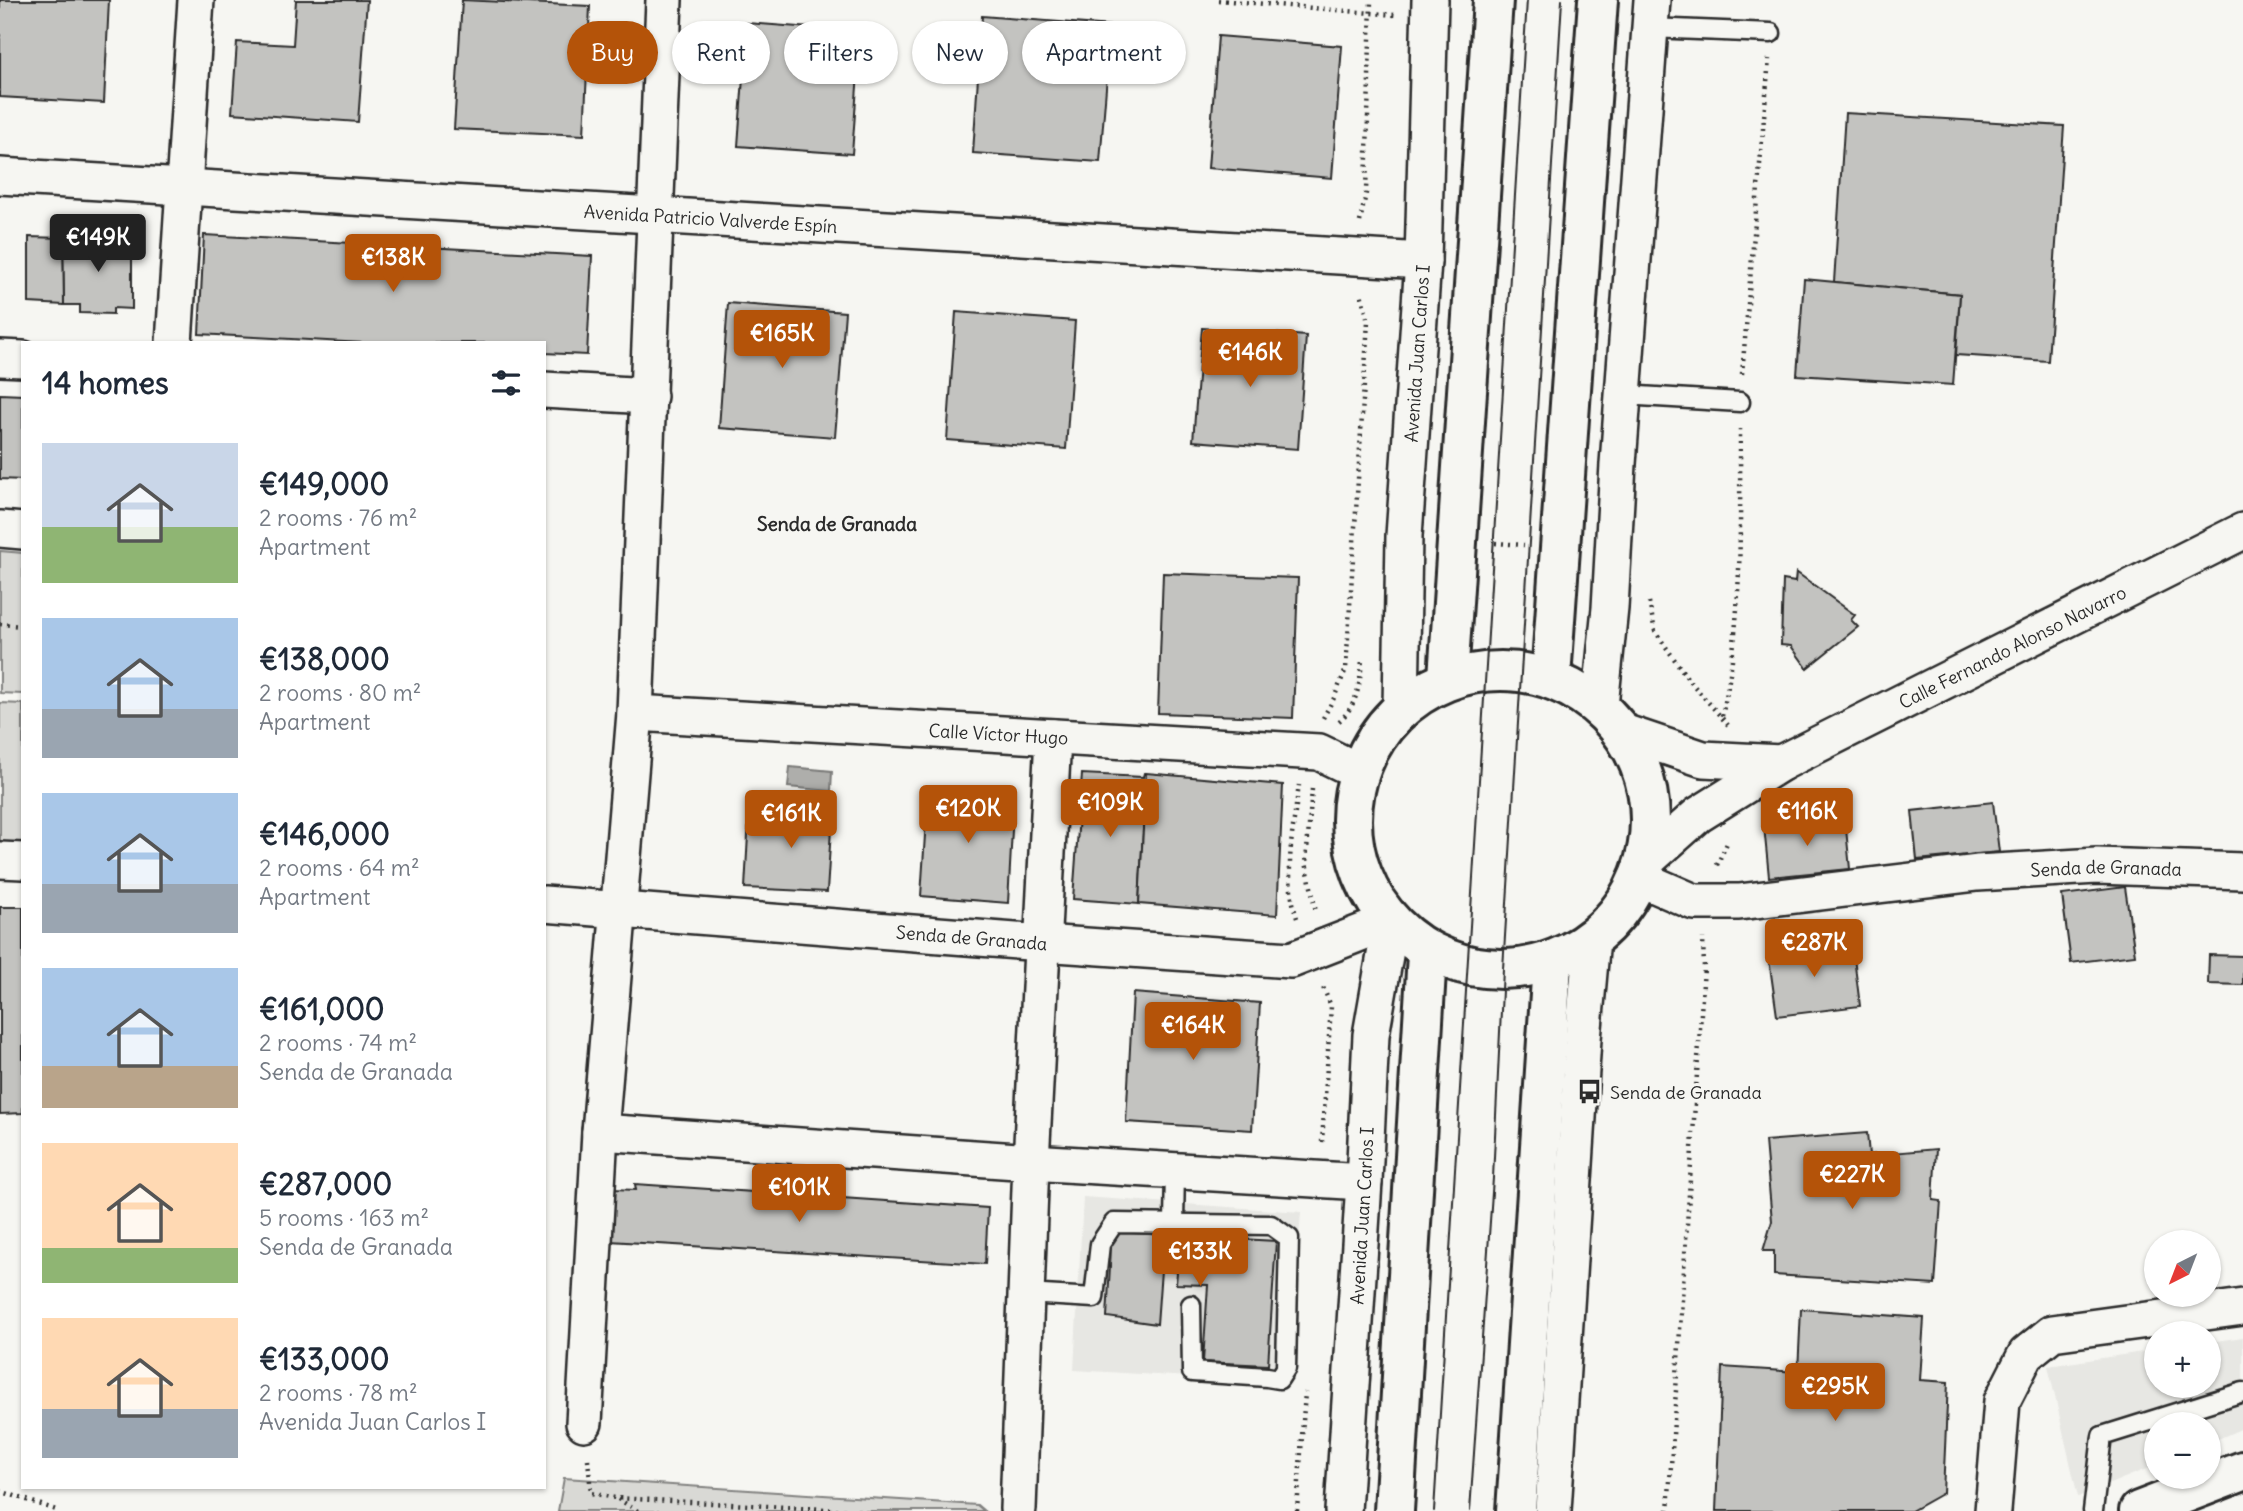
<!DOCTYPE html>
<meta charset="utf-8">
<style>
body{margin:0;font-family:Delius,sans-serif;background:#f2f2f3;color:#1f2937;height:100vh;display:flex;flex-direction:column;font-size:26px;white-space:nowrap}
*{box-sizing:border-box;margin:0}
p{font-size:23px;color:#747a83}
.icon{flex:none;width:38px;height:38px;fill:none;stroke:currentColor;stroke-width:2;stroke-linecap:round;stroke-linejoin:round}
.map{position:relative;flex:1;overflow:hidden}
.sheet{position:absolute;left:21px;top:341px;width:525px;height:1148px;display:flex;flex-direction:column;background:#fff;border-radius:0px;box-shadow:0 2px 5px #0004}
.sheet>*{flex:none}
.hud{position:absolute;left:567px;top:21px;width:665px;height:63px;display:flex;gap:14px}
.needle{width:46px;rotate:222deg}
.fabs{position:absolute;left:2144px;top:1230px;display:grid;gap:14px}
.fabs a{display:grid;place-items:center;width:77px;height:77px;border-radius:50%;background:#fff;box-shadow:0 2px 5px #0004;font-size:35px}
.price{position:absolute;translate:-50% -60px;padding:0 16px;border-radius:7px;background:#b45309;color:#fff;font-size:23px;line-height:46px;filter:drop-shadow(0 2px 4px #0008)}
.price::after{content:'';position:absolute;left:50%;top:42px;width:21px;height:16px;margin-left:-10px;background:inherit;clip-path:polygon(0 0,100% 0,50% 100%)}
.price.active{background:#222;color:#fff}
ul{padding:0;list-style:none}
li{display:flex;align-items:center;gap:21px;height:175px;padding:0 21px}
li span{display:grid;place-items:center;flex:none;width:196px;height:140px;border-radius:0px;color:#555}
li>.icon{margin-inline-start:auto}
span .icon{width:84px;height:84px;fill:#fffc;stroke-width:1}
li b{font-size:30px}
h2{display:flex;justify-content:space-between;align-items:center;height:84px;padding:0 21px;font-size:30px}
.chip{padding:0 24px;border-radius:32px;background:#fff;box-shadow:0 2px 5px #0004;font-size:24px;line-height:63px}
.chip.active{background:#b45309;color:#fff}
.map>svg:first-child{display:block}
.built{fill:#e7e7e3}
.green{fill:#d9d9d5;stroke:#828280;stroke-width:2}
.water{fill:#aeaeab;stroke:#7a7a78;stroke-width:2}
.building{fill:#c3c3c0;stroke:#2b2b2b;stroke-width:2}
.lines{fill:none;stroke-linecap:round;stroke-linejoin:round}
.service-casing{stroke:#2b2b2b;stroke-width:23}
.minor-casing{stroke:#2b2b2b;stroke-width:40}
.primary-casing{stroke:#2b2b2b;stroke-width:44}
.path{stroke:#2b2b2b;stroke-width:4.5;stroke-dasharray:2 5;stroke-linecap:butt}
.service{stroke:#f6f6f2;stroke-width:18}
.minor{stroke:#f6f6f2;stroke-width:35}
.primary{stroke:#f6f6f2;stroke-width:38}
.tram{stroke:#2b2b2b;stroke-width:2}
.labels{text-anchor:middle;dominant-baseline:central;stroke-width:6;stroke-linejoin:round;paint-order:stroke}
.street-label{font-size:18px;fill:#2b2b2b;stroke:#f6f6f2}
.poi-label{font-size:18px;fill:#2b2b2b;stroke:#f6f6f2;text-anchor:start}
.neighbourhood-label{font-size:19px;font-weight:bold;fill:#2b2b2b;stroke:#f6f6f2}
</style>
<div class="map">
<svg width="2243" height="1511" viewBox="0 0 2243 1511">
<rect width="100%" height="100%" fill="#f6f6f2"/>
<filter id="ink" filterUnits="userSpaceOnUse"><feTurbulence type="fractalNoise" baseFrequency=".0143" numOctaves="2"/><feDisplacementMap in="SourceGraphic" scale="14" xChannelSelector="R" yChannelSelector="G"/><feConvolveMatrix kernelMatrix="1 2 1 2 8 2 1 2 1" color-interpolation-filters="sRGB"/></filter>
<g filter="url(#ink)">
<!-- built -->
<g class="built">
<polygon points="1083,1197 1301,1212 1288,1383 1074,1370"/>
<polygon points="2243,1337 2243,1428 2209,1443 2208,1424 2156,1424 2156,1465 2078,1497 2048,1366 2156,1350 2156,1386 2208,1386 2209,1342"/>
</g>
<!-- green -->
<g class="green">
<polygon points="0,551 23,553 23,694 0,693"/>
<polygon points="0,703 23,704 23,857 0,857"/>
<polygon points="564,1478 977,1505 984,1511 558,1511"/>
</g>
<!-- water -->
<polygon class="water" points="790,767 832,771 831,791 788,787"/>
<!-- building -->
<g class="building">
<polygon points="0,0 109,0 104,103 0,97"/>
<polygon points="296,0 367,0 358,122 232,113 237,42 293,45"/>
<polygon points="462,0 590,6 584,135 454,129"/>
<polygon points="982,16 1111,26 1100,162 973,153"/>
<polygon points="747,23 861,32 852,154 738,146"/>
<polygon points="1218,36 1342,46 1332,178 1208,168"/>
<polygon points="1845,113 2064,126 2048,361 1956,355 1960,294 1834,282"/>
<polygon points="82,232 112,235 113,242 132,243 132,309 113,308 113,314 80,313 80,305 64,305 63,238 81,239"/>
<polygon points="204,235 592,256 587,355 544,353 544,343 363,343 199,334"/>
<polygon points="29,237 63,238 64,305 29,303"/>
<polygon points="1804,279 1960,294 1953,385 1797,375"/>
<polygon points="728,303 845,312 835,437 719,428"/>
<polygon points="956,312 1075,321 1066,449 947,440"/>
<polygon points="1202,328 1306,336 1298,449 1193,441"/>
<polygon points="0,394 23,395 23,480 0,479"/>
<polygon points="1796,572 1855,615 1851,620 1858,627 1807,668 1791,646 1781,645 1783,580 1795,582"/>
<polygon points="1163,573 1298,578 1293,718 1158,713"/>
<polygon points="1144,773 1146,773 1139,904 1073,899 1082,774 1143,777"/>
<polygon points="1146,773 1283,785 1277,915 1139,904"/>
<polygon points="928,789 1014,793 1008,903 921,896"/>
<polygon points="804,798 833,798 827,892 745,888 749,817 800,822"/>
<polygon points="1993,802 1999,852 1917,860 1912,811"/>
<polygon points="1845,819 1850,869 1769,877 1764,826"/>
<polygon points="2125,887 2135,955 2071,963 2062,895"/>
<polygon points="0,907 23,907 23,1113 0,1114"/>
<polygon points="1852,942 1860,1006 1777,1016 1768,952"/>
<polygon points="2209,955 2243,956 2243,985 2208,984"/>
<polygon points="1133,993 1260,1003 1252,1130 1126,1122"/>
<polygon points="1867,1133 1869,1155 1936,1149 1933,1200 1941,1201 1935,1285 1774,1275 1774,1251 1763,1251 1772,1221 1765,1141"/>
<polygon points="635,1184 988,1208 985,1264 610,1241 613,1189 636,1190"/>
<polygon points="1112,1232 1276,1241 1268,1365 1203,1362 1208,1285 1176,1284 1177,1272 1161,1270 1157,1324 1107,1317"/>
<polygon points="1801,1309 1924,1318 1920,1380 1948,1382 1943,1493 1911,1511 1716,1511 1722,1367 1798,1372"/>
</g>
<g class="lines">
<defs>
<g id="service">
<polyline points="1650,28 1771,33"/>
<polyline points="1623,395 1740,402"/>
<polyline points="1174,1223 1175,1170"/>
<polyline points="1026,1294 1094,1298 1100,1244 1114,1223 1271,1225 1289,1238 1286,1368 1279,1379 1267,1377 1192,1372 1191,1305"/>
<polyline points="2093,1511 2102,1436 2243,1392"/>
</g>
<g id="minor">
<path id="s1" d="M0 176 1423 261"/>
<polyline points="174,343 196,0"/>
<polyline points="0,358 23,359"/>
<polyline points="544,390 649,396"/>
<polyline points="0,529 23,531"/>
<polyline points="1600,706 1610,608 1618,464 1652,0"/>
<path id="s2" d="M1401 707 1404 536 1423 261 1430 0"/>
<path id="s3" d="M635 713 1319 752 1358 771"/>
<polyline points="1623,732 1703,759 1781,763"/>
<polyline points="0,860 23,861"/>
<path id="s4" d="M1644 863 1698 815 1781 763 2243 531"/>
<path id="s5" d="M1639 878 1694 902H1739L1977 873 2097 866 2243 871"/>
<path id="s6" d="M544 904 1042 943 1291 960 1391 921"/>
<polyline points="600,1132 1031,1162 1364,1182"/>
<polyline points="584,1423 600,1132 635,713 664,0"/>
<polyline points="1018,1509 1031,1162 1053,737"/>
<path id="s7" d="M1343 1511 1364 1182 1371 1035 1391 921"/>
<polyline points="1553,1511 1583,1039 1592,939"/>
<polyline points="1993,1511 2002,1401 2026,1354 2052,1333 2243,1307"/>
</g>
<g id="primary">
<circle cx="1501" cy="820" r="149"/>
<polyline points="1448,678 1493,0"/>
<polyline points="1551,678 1598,0"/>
<polyline points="1394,1511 1427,954"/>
<polyline points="1516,1511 1552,964"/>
<polyline points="2139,1511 2243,1471"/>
</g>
</defs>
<!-- service casing -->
<use href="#service" class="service-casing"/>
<!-- minor casing -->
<use href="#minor" class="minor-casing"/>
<!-- primary casing -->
<use href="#primary" class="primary-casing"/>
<!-- path -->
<g class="path">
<polyline points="1218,0 1395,15"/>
<polyline points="1360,222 1366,193 1371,0"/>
<polyline points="1742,374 1769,59"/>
<polyline points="1495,543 1524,545"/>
<polyline points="1649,602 1655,631 1688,679 1728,725"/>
<polyline points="0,624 23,626"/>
<path d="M1722 716C1743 625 1740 522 1740 429"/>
<polyline points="1323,718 1334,698 1346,669 1368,321 1361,293"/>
<path d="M1339 721C1358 705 1360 683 1362 660"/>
<polyline points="1312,789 1306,862 1316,912"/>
<polyline points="1717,865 1728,841"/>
<path d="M1297 918C1283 875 1293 829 1299 785"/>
<polyline points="1322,1142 1331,1006 1322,985"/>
<polyline points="588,1459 591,1493 615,1498 863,1511"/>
<polyline points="0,1491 59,1511"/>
<polyline points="618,1499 638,1511"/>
<polyline points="1297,1511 1305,1392"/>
<polyline points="1668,1511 1704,968 1703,938"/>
</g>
<!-- service -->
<use href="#service" class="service"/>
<!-- minor -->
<use href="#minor" class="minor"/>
<!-- primary -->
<use href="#primary" class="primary"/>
<!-- tram -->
<g class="tram">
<polyline points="1434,1511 1527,0"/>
<polyline points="1470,1511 1493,1178 1503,969 1562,0"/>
</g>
</g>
</g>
<!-- icons -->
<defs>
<symbol id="bus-bare" viewBox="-9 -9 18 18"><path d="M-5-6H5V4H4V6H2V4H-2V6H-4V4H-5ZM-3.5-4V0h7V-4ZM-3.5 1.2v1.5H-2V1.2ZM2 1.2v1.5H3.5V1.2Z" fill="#2b2b2b" stroke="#f6f6f2" stroke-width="2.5" paint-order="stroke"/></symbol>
</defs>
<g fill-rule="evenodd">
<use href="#bus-bare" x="1572" y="1074" width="35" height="35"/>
</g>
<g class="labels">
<!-- street labels -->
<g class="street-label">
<text stroke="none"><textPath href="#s1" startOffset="712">Avenida Patricio Valverde Espín</textPath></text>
<text stroke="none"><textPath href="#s2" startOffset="354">Avenida Juan Carlos I</textPath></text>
<text stroke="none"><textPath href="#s4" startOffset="429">Calle Fernando Alonso Navarro</textPath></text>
<text stroke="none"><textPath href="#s3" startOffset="364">Calle Víctor Hugo</textPath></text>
<text stroke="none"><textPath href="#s5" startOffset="474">Senda de Granada</textPath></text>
<text stroke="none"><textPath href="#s6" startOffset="429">Senda de Granada</textPath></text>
<text stroke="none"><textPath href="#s7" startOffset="296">Avenida Juan Carlos I</textPath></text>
</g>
<!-- poi labels -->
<g class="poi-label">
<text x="1610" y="1092">Senda de Granada</text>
</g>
<!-- neighbourhood labels -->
<g class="neighbourhood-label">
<text x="837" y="524">Senda de Granada</text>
</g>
</g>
</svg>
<div class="fabs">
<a><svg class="needle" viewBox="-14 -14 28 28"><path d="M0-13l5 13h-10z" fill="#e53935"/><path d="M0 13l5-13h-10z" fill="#747a83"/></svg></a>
<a>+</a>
<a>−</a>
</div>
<b class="price active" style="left:98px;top:274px">€149K</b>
<b class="price" style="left:393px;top:294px">€138K</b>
<b class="price" style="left:782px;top:370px">€165K</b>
<b class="price" style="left:1250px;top:389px">€146K</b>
<b class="price" style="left:1110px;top:839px">€109K</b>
<b class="price" style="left:968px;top:845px">€120K</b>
<b class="price" style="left:1807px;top:848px">€116K</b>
<b class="price" style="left:791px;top:850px">€161K</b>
<b class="price" style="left:1814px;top:979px">€287K</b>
<b class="price" style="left:1193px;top:1062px">€164K</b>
<b class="price" style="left:1852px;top:1211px">€227K</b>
<b class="price" style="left:799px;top:1224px">€101K</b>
<b class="price" style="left:1200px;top:1288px">€133K</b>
<b class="price" style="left:1835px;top:1423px">€295K</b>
<div class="hud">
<a class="chip active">Buy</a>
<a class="chip">Rent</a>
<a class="chip">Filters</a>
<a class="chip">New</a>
<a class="chip">Apartment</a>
</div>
<section class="sheet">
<h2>14 homes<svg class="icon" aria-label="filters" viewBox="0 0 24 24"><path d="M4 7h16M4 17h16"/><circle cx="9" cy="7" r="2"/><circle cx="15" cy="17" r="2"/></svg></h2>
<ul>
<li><span style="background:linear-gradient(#c9d6e8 60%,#8fb573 0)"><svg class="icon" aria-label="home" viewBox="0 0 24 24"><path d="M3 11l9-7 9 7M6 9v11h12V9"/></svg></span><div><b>€149,000</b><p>2 rooms · 76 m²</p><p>Apartment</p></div></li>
<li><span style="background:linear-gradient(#a9c7e8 65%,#9aa5b1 0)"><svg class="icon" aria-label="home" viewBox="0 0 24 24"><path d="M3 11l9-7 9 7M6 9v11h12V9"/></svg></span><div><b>€138,000</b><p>2 rooms · 80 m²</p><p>Apartment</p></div></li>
<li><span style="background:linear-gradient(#a9c7e8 65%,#9aa5b1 0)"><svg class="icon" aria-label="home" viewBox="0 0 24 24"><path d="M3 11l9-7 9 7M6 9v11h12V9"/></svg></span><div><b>€146,000</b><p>2 rooms · 64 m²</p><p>Apartment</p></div></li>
<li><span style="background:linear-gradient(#a9c7e8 70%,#b9a48a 0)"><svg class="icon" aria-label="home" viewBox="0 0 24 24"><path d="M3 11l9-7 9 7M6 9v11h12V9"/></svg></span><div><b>€161,000</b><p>2 rooms · 74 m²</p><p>Senda de Granada</p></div></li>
<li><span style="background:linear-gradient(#ffd9b3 75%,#8fb573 0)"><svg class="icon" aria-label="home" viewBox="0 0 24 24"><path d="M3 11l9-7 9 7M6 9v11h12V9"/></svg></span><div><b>€287,000</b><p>5 rooms · 163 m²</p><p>Senda de Granada</p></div></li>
<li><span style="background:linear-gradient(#ffd9b3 65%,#9aa5b1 0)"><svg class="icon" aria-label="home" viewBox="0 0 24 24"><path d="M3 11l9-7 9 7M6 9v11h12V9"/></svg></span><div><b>€133,000</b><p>2 rooms · 78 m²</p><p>Avenida Juan Carlos I</p></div></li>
</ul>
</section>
</div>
